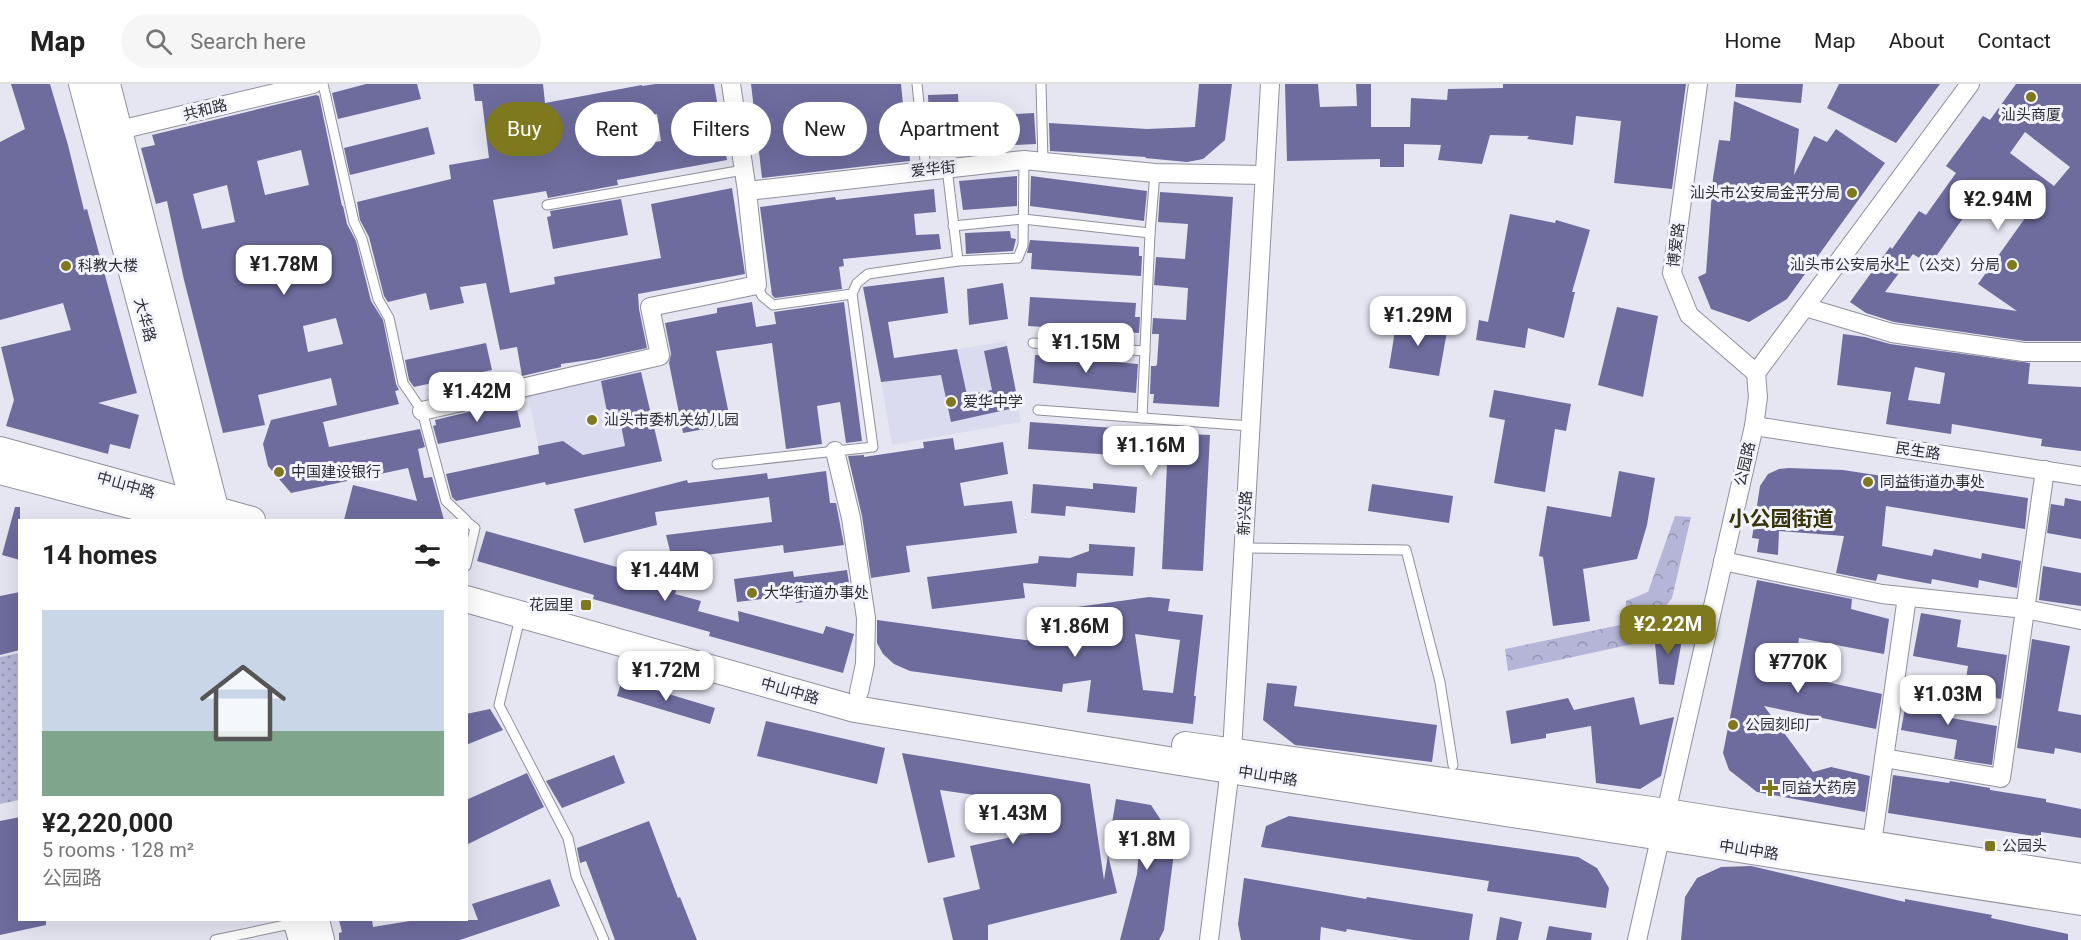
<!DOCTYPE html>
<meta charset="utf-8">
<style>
body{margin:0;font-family:Roboto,"Noto Sans SC",sans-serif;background:#f6f6f6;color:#222;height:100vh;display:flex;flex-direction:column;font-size:22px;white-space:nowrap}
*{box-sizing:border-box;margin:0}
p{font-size:20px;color:#767676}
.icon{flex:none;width:33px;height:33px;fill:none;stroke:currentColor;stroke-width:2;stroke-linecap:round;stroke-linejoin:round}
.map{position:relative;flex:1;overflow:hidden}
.details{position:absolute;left:18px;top:435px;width:450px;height:402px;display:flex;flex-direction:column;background:#fff;border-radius:0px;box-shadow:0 6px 24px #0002}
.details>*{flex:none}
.top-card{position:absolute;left:486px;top:18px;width:570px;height:54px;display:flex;gap:12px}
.price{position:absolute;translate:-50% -51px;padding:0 14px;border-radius:12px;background:#fff;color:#222;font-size:20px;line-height:39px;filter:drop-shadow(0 2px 3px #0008)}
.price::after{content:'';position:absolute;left:50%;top:36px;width:18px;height:14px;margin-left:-9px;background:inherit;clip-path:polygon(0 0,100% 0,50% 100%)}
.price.on{background:#7e791e;color:#fff}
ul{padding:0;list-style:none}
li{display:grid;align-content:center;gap:12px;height:318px;padding:0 24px}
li+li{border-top:2px solid #e0e0e0}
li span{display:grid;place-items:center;height:186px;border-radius:0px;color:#555}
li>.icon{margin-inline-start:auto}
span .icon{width:108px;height:108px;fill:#fffc;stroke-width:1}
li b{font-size:26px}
h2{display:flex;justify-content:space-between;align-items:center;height:72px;padding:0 24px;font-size:26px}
.tag{padding:0 21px;border-radius:27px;background:#fff;box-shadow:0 6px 24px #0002;font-size:21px;line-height:54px}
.tag.on{background:#7e791e;color:#fff}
header{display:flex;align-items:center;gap:36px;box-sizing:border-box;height:84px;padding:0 30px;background:#fff;border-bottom:2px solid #e0e0e0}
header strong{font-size:28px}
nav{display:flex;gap:33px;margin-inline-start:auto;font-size:21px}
.search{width:420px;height:54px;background:#f6f6f6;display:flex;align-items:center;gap:15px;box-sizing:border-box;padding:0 21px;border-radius:33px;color:#767676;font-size:22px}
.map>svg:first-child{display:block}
.built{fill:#dbdbef}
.grass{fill:url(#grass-dots)}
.park{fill:url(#park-crowns)}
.building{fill:#6e6c9d;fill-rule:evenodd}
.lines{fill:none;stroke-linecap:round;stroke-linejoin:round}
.lane-casing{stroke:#90909c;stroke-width:11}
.street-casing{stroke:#90909c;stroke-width:20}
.secondary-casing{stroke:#90909c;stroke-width:28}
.lane{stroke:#fff;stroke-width:9}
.street{stroke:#fff;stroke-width:18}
.secondary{stroke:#fff;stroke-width:26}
.poi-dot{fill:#7e791e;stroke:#f3f3fe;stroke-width:2}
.labels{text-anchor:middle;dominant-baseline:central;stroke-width:6;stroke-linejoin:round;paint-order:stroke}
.street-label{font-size:15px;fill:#2d2d32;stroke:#f3f3fe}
.poi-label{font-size:15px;fill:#2d2d32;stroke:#f3f3fe;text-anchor:start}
.district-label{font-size:21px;font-weight:bold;fill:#373409;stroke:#f3f3fe}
</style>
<header>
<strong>Map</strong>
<div class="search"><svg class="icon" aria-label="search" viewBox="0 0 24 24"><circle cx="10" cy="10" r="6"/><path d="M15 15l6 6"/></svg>Search here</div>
<nav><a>Home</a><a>Map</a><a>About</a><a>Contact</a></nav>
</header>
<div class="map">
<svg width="2081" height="856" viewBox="0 0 2081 856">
<defs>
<pattern id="grass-dots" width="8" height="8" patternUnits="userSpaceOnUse" patternTransform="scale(1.5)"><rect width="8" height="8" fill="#b5b5d8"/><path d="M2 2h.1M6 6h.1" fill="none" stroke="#9494b0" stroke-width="1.8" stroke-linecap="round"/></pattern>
<pattern id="park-crowns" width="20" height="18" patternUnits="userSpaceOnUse" patternTransform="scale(1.5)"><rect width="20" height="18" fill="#b5b5d8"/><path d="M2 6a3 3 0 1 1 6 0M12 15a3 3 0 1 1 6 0" fill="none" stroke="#9494b0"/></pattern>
</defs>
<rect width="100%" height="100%" fill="#e6e6f3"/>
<!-- built -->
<g class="built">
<polygon points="1006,257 1021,338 892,361 878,279"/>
<polygon points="641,288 662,377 546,401 528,310 600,294"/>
</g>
<!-- grass -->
<polygon class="grass" points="19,569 19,716 0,720 0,573"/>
<!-- park -->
<polygon class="park" points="1675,432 1691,433 1672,514 1638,559 1508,587 1505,565 1625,540 1626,517 1648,508"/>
<!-- building -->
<g class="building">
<polygon points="11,0 50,0 68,61 84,126 87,125 137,309 98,319 139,331 130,365 110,360 108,370 6,342 14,316 1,263 71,246 63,219 0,236 0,58 25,45"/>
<polygon points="366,0 417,0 421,15 338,35 332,9"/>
<path d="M473 0H543L545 19 642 1V2L656 0H714L727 76 617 96 618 101 548 114 546 107 493 116 510 209 555 200 554 193 661 174 651 120 732 104 745 190 638 210 639 225 647 264 596 275 561 280V283L522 292 517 263 500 266 486 199 460 203 464 219 430 226 426 209 388 218 384 212 369 153 360 136 357 118 451 95 449 81 489 74 482 17H475ZM657 30 661 57 616 65 611 39Z"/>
<polygon points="751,0 901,0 905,40 914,39 917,65 909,66 910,77 762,94"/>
<polygon points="1199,0 1232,0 1225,56 1203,75 1187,78 1145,74 1146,73 1050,67 1049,39 1147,45 1195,43"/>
<polygon points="1285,0 1318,0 1320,23 1357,22 1356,0 1371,0 1371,43 1410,43 1411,14 1447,16 1448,5 1503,4 1503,0 1686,0 1672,105 1614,99 1621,37 1576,32 1573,61 1527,55 1529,52 1490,51 1482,80 1438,76 1441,61 1404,60 1404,83 1380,83 1380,75 1287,77"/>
<polygon points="1736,0 1803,0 1801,19 1735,13"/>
<polygon points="1839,0 1940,0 1896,59 1827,24"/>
<path d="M2016 0H2081V257H2025L1894 238 1866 229 1850 218 1890 163 1892 165 1919 127 1926 131 1956 89 1946 82 1983 32 1990 36ZM2025 48 2070 83 2054 102 2010 69ZM1987 100 2028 130 1978 200 2017 227 1885 208 1913 170 1930 181Z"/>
<polygon points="958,10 959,33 1034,29 1036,60 931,65 928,38 929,37 928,11"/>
<path d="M316 11 319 12 342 122H343L347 140 356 157 371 217 383 236 396 300 399 306 395 307 399 320 323 338 329 363 420 345 425 363 418 365 424 394 432 393 444 436H344L353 401 417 417 408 384 291 409 268 382 263 360 271 336 337 321 331 294 258 311 265 341 223 349 184 196 167 117 156 120 141 64 155 61 152 51ZM301 66 309 101 265 111 257 77ZM227 101 235 138 202 145 193 110ZM336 234 343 260 308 268 303 242Z"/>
<polygon points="1734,17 1799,45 1794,91 1814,52 1827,58 1836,45 1885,79 1787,215 1749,238 1711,225 1698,193 1706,189 1713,94 1719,56 1730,57"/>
<polygon points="428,43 435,70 350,91 344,64"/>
<polygon points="1017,92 1017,122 963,126 959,97"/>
<polygon points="1031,92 1147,107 1144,137 1030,122"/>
<polygon points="934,105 936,128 914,130 916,151 939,150 941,165 843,175 844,182 839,183 842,205 775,214 772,211 760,123 835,113 836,116"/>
<polygon points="1160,108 1233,113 1219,323 1153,319 1154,310 1150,310 1151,282 1156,282 1157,280 1159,250 1152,250 1153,234 1186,236 1188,204 1154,201 1156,173 1185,175 1188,140 1158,138"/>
<polygon points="621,115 628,151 553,165 547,133 551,132 550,127"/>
<polygon points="1510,130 1555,139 1556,136 1590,146 1572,208 1575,208 1564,254 1528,244 1525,264 1476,256 1479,236 1488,238"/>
<polygon points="1010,147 1011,154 1016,155 1013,167 966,170 965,149"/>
<polygon points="1030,156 1139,163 1139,172 1142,172 1141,192 1031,185 1032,169 1027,169"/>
<polygon points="944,193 948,229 888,238 894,274 957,265 967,311 992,306 984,267 1007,262 1019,323 951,338 941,291 881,298 863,203"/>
<polygon points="1003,199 1008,235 969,241 967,205"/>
<polygon points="1030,213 1136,219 1135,233 1140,233 1139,249 1028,242"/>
<polygon points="752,218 756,243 776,240 774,228 844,218 862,357 846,359 840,318 817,322 822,360 786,365 772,259 716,267 731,340 683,349 669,279 671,270 665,239 717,229 717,224"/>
<polygon points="1617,223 1658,232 1643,313 1598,301"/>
<polygon points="1397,234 1448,242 1439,292 1389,284"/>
<path d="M1843 250 1865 253 1890 260 2030 279 2028 300 2081 303V367L2041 362 2042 355 1952 340 1951 350 1886 340 1891 308 1837 301ZM1915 283 1945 289 1940 320 1908 316Z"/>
<polygon points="486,259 492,286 414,303 409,296 405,276"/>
<polygon points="1035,271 1138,280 1136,309 1033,299"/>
<polygon points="641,288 662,377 546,401 545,398 456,417 452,413 446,390 539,370 538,362 563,357 583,371 625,362 618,325 607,328 601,297"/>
<polygon points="1494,306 1571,320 1566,347 1555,345 1545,408 1494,399 1505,336 1489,333"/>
<polygon points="515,317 521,343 438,360 433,342 436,341 435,336"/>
<polygon points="1030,338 1142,346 1142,348 1210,351 1203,487 1162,485 1167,381 1154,380 1155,374 1028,365"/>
<polygon points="953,354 955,366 1003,358 1008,390 960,399 964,422 1012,417 1017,449 906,462 910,488 871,494 862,432 848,372 864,371 864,373 924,364 923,358"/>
<polygon points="1789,384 1843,386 2028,414 2025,445 1886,422 1882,462 1932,472 1934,465 1981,475 1982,469 2021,477 2017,504 1979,496 1978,504 1932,495 1931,500 1878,490 1876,497 1836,489 1844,452 1779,447 1778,471 1757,468 1759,455 1752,454 1760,402 1768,390 1779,385"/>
<polygon points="826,387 830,419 836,419 844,461 784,469 783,461 706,471 710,483 676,491 666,451 772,438 769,413 655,428 657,441 584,459 574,425 687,396 688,399 767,389 768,395"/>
<polygon points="1619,387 1655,394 1647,441 1637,475 1583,485 1590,537 1553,542 1543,473 1539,472 1547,422 1611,433"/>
<polygon points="1093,399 1137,403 1135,429 1066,422 1065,432 1031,429 1033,400 1093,405"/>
<polygon points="1372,400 1453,412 1449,439 1368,427"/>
<polygon points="2065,414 2081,417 2081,455 2047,449 2051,420 2064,422"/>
<polygon points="15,423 20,423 20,476 2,471"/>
<polygon points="486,447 678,500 675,510 701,517 698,527 739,538 738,527 823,550 826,542 854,550 843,589 709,552 710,548 593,515 594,511 477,477"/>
<polygon points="1089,460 1135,463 1133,492 1077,489 1076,503 1023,499 1025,514 932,525 927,493 1038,479 1039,472 1070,474 1089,467"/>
<polygon points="2043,482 2081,489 2081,522 2039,516"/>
<polygon points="847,486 851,512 796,519 795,511 737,518 734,495 793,487 794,493"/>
<polygon points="1757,496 1852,515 1851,525 1889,535 1884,570 1799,554 1794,591 1882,610 1876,645 1764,622 1813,688 1831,683 1870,692 1865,728 1757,708 1729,686 1723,669"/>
<polygon points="20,508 20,566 0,571 0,512"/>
<path d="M1149 513 1170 515 1168 527 1203 531 1194 612H1196L1193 640 1087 628 1091 596 1063 600 1062 608 910 587 894 580 883 570 877 559V536L1076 563 1070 524ZM1135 550 1180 556 1173 609 1143 606Z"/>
<polygon points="1921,529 1961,536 1957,563 2007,571 2001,615 1964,608 1968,582 1913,572"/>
<polygon points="1654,549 1683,550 1674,601 1659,600"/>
<polygon points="2032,555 2070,562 2058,627 2081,631 2081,669 2055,664 2054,670 2017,664"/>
<polygon points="622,596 715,624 710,640 617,612"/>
<polygon points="1267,599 1297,602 1294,622 1437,641 1432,678 1295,661 1263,636"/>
<polygon points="1909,603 1949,610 1945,633 1997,642 1992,681 1954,675 1957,656 1901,646"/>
<polygon points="1634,613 1640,641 1674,633 1661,692 1640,705 1596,699 1591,642 1546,650 1546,654 1511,660 1506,627 1568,614 1574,626"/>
<polygon points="490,625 503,646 466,661 466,630"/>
<polygon points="766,637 885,664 877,700 757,672"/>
<polygon points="902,669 1090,700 1104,796 1108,771 1117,809 988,841 988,856 953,856 943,814 980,805 970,762 1048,745 1044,721 940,706 955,773 928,779"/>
<polygon points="614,671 625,699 562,724 546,697"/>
<polygon points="527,689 544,723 466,761 466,716"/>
<polygon points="1893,691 1949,699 1950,697 1990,704 1990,706 2046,715 2046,718 2081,725 2081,754 2041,748 2041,753 1888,729"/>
<polygon points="1116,715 1151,721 1178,762 1175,761 1164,846 1159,856 1120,856 1137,790 1139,766 1168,759 1111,745"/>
<polygon points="1289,732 1578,773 1597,784 1609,804 1606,824 1487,807 1489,797 1261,763 1266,742"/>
<polygon points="20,733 20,836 46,836 46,841 0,851 0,737"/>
<polygon points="649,737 678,814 680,813 697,856 615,856 586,777 580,779 577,764"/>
<polygon points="1751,782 1905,818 1905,815 1992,831 1991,834 2068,850 2068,856 1681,856 1685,813 1697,794 1721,783"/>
<polygon points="1244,794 1366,815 1367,813 1473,830 1469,856 1413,856 1347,845 1346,848 1321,843 1320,856 1241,856 1238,840"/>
<polygon points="550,795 560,822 460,856 339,856 339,849 342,848 339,836 372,836 373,843 416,836 478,836 472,820"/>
<polygon points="1500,833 1522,838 1518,856 1496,856"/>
<polygon points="1549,842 1592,849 1591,856 1546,856"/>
</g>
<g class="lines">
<defs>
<g id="lane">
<polyline points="323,0 354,138 362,155 378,215 389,234 403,299 422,327 446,417 466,436"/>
<polyline points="917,0 926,86"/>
<polyline points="1041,0 1043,78"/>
<polyline points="947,84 958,177"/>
<polyline points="547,121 743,86"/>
<polyline points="953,142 1023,135 1150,149"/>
<polyline points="757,201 762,212 773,221 852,210 857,199 868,190 958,177 1018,174 1023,161 1024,76"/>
<polyline points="1033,259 1145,267"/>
<polyline points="1038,326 1250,342"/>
<polyline points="1142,334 1150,149 1155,89"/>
<polyline points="717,380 873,363 852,210"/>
<polyline points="466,437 475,444 466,482"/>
<polyline points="1243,464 1406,466 1440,598 1453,681"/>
<polyline points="520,534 499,621 568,754 576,792 604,856"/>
<polyline points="215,856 295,839"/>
</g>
<g id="street">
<polyline points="1698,0 1672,189 1689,231 1756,289"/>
<polyline points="107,49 313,0"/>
<polyline points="747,107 1024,76 1155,89 1264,91"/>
<polyline points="1805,223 1892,249 2024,268 2081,268"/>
<polyline points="422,327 660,272 650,223 757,201 747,107 731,0"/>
<polyline points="1754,342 2081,392"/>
<polyline points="835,367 851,434 866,534 865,580 859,608"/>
<polyline points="1723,477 1882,510 2025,525 2081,536"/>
<polyline points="1884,674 2001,694 2045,386"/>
<polyline points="1872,759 1907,513"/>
<polyline points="1209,856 1232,668 1270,0"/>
<polyline points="1637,856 1754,342 1758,313 1756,289 1970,0"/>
</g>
<g id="secondary">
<polyline points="82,0 198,436"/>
<polyline points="107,0 218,436"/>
<polyline points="0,366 252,436"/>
<polyline points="0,387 187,436"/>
<polyline points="466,515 855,625 1229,686 2081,818"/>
<polyline points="1185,661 1666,728 2081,793"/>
<polyline points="296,836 302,856"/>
<polyline points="316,836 321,856"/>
</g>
</defs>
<!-- lane casing -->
<use href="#lane" class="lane-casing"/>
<!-- street casing -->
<use href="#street" class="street-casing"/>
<!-- secondary casing -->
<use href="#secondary" class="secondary-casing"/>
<!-- lane -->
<use href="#lane" class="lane"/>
<!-- street -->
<use href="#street" class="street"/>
<!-- secondary -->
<use href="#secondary" class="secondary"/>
</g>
<!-- markers -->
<g class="poi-dot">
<circle cx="2031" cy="13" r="6"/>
<circle cx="1852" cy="109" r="6"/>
<circle cx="2012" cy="181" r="6"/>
<circle cx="66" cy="182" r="6"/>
<circle cx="951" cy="318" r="6"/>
<circle cx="592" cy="336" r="6"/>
<circle cx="279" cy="388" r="6"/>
<circle cx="1868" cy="398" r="6"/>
<circle cx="752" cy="509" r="6"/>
<rect x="580" y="515" width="12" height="12" rx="3"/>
<circle cx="1733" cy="641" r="6"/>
<path d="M1767 695h6v6h6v6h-6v6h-6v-6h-6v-6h6z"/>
<rect x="1984" y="756" width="12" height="12" rx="3"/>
</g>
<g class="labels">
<!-- street labels -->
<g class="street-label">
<text transform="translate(205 26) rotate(-14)">共和路</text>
<text transform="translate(933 85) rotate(-6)">爱华街</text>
<text transform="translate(1676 161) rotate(-83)">博爱路</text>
<text transform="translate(145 236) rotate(75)">大华路</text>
<text transform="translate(1918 367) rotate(9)">民生路</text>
<text transform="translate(1745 380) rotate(-77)">公园路</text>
<text transform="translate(126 401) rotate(16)">中山中路</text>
<text transform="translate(1245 429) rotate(-87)">新兴路</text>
<text transform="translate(790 607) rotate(16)">中山中路</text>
<text transform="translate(1268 692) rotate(9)">中山中路</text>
<text transform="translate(1749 766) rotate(9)">中山中路</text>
</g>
<!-- poi labels -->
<g class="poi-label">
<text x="2031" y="31" text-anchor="middle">汕头商厦</text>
<text x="1840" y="109" text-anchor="end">汕头市公安局金平分局</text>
<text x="2000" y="181" text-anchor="end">汕头市公安局水上（公交）分局</text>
<text x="78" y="182">科教大楼</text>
<text x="963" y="318">爱华中学</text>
<text x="604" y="336">汕头市委机关幼儿园</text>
<text x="291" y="388">中国建设银行</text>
<text x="1880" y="398">同益街道办事处</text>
<text x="764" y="509">大华街道办事处</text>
<text x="574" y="521" text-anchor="end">花园里</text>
<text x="1745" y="641">公园刻印厂</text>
<text x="1782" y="704">同益大药房</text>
<text x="2002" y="762">公园头</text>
</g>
<!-- district labels -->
<g class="district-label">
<text x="1781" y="435">小公园街道</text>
</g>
</g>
</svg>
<b class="price" style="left:1998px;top:147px">¥2.94M</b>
<b class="price" style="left:284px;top:212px">¥1.78M</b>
<b class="price" style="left:1418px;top:263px">¥1.29M</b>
<b class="price" style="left:1086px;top:290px">¥1.15M</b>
<b class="price" style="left:477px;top:339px">¥1.42M</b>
<b class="price" style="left:1151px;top:393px">¥1.16M</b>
<b class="price" style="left:665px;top:518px">¥1.44M</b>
<b class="price on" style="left:1668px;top:572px">¥2.22M</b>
<b class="price" style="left:1075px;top:574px">¥1.86M</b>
<b class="price" style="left:1798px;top:610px">¥770K</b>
<b class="price" style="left:666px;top:618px">¥1.72M</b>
<b class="price" style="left:1948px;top:642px">¥1.03M</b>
<b class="price" style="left:1013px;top:761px">¥1.43M</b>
<b class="price" style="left:1147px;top:787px">¥1.8M</b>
<div class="top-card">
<a class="tag on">Buy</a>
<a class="tag">Rent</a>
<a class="tag">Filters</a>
<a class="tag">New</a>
<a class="tag">Apartment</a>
</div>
<section class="details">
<h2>14 homes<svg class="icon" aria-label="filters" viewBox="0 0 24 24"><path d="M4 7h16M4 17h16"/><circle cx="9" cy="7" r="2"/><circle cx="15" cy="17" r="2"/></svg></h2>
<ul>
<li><span style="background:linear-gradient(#c9d6e8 65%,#7fa58c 0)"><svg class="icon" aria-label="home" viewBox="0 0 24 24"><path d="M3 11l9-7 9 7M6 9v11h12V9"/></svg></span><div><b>¥2,220,000</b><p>5 rooms · 128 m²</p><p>公园路</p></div></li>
</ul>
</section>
</div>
